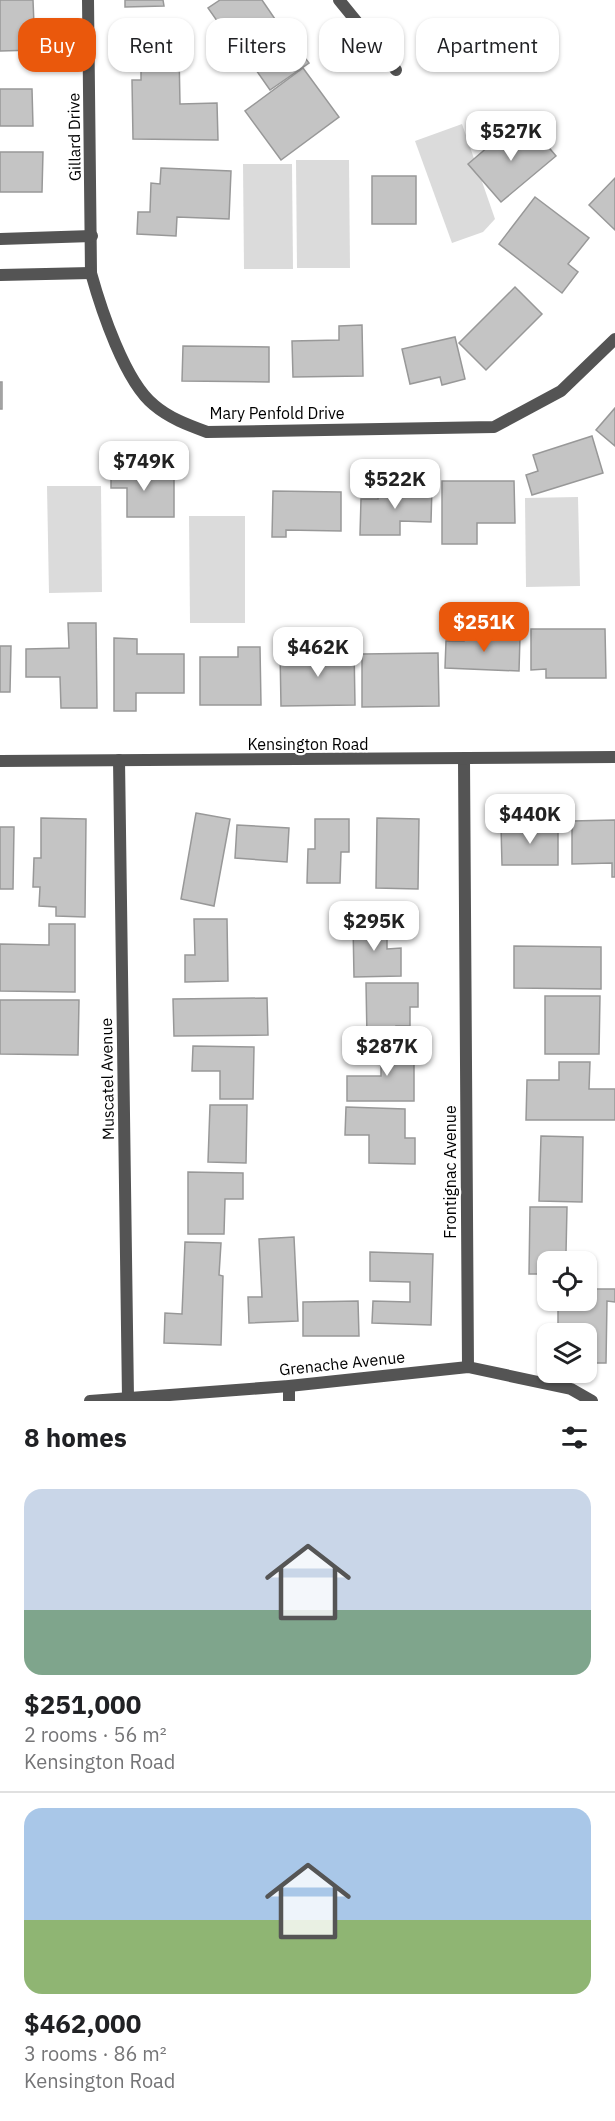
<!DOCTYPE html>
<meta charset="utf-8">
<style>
body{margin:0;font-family:"IBM Plex Sans",sans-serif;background:#f6f6f6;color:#202124;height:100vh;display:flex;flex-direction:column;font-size:22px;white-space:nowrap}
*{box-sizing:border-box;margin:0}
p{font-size:20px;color:#757577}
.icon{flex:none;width:33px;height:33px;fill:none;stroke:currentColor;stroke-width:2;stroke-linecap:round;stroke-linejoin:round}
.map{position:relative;height:1401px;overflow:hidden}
.details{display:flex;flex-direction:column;background:#fff;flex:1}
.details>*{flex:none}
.top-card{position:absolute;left:18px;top:18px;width:579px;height:54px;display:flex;gap:12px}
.controls{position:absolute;left:537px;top:1251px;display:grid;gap:12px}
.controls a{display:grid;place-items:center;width:60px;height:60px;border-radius:12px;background:#fff;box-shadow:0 2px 4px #0004;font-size:30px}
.price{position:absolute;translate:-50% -51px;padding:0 14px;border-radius:12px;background:#fff;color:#222;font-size:20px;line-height:39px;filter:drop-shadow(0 2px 3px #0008)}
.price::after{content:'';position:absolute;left:50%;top:36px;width:18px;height:14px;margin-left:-9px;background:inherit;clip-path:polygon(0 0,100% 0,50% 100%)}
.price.active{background:#ea580c;color:#fff}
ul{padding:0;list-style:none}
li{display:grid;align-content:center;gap:12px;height:318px;padding:0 24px}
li+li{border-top:2px solid #e0e0e0}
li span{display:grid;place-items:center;height:186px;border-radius:18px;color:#555}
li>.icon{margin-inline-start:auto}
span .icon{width:108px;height:108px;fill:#fffc;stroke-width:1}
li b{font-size:26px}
h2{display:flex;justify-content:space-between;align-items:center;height:72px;padding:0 24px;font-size:26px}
.tag{padding:0 21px;border-radius:18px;background:#fff;box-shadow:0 2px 4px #0004;font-size:21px;line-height:54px}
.tag.active{background:#ea580c;color:#fff}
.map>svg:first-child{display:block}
.green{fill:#dbdbdb}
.building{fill:#c4c4c4;stroke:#989898;stroke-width:1.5}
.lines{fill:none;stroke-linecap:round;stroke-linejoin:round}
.street{stroke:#545454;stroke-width:12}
.labels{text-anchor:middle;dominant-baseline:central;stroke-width:4.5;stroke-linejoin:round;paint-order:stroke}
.street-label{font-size:16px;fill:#000;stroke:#fff}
</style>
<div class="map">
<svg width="615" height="1401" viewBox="0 0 615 1401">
<rect width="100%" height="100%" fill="#fff"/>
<!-- green -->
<g class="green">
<polygon points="462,124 495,219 483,232 452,243 415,141"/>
<polygon points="296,160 349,160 350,268 297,268"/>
<polygon points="243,164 292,164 293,269 244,269"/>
<polygon points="47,486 101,486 102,592 49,593"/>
<polygon points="578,497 580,586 526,587 525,498"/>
<polygon points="189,516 245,516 245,623 190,623"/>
</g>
<!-- building -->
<g class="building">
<polygon points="0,0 33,0 35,50 0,51"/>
<polygon points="125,0 163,0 164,6 125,7"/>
<polygon points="220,0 262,0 288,38 248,65 208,8"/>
<polygon points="294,43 309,63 270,90 256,70"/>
<polygon points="179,52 180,104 217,103 218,140 133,139 132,80 141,80 141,54"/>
<polygon points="303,68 339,117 281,160 245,111"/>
<polygon points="0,89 32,89 33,126 0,126"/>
<polygon points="510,128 523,142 535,131 556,156 501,202 468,164"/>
<polygon points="0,152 43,152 42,192 0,192"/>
<polygon points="161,168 231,171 229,219 177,217 176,236 137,234 138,212 150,212 151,183 160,184"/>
<rect x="372" y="176" width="44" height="48"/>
<polygon points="615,178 615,230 589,205"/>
<polygon points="535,197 589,238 568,264 578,272 562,293 499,244"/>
<polygon points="515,287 542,314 486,370 459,343"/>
<polygon points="362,325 363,376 293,377 292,341 339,340 339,326"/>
<polygon points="455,337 465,379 442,385 440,377 410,384 402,349"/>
<polygon points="183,346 269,347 269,382 182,381"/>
<rect x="0" y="382" width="2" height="27"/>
<polygon points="615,408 615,446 596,430"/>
<polygon points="592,436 603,473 532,495 526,475 538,471 533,455"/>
<polygon points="111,464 146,465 146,479 174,479 174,517 127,517 127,488 111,488"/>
<polygon points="442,481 514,481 515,523 477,523 477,544 442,544"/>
<polygon points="378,487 432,487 431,522 400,521 400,535 360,535 361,499 378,499"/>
<polygon points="273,491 341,492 341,531 286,530 286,537 272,537"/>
<polygon points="68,623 96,623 97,708 61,708 60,677 26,677 26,649 69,648"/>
<polygon points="531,629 605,629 606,678 546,678 546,669 531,670"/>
<polygon points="464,635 520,637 519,671 445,668 446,641 464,641"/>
<polygon points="114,638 137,639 137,654 184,654 184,693 136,693 136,711 114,711"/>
<polygon points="0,646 11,646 10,692 0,692"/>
<polygon points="238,647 260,647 261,705 200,705 200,657 238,657"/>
<polygon points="327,647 354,647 355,705 281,706 280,650 310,649 310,663 327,662"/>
<polygon points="438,653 439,706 362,707 362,654"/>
<polygon points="196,813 230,819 214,906 181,899"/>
<polygon points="41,818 86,819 85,917 56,916 56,907 39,906 40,887 33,887 34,858 41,858"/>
<polygon points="377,818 419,819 418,889 376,888"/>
<polygon points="315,819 349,819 349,852 341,852 340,883 307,883 308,849 315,849"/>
<polygon points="615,820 615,877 612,877 612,863 572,864 572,821"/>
<polygon points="237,825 289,828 287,862 235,858"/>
<polygon points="501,826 558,826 558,865 502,865"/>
<polygon points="0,827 14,827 13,889 0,889"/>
<polygon points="194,919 227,919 228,981 185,982 185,955 195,955"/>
<polygon points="353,923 387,923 387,949 401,948 401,976 354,977"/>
<polygon points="49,924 75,924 75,992 0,991 0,944 49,945"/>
<polygon points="514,946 601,947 601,989 514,988"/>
<polygon points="366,983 418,983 418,1007 410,1007 410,1026 396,1026 396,1038 367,1038"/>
<polygon points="545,996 600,996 599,1054 545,1054"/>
<polygon points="267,998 268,1035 174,1036 173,999"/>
<polygon points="0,1000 79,1000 78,1055 0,1054"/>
<polygon points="381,1043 414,1043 414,1101 347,1101 347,1076 381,1076"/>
<polygon points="193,1046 254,1047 253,1099 220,1099 220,1071 192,1071"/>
<polygon points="559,1062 590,1062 589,1089 615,1089 615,1120 526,1120 527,1080 559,1080"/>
<polygon points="210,1105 247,1105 246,1163 208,1162"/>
<polygon points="346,1107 405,1109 405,1138 415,1138 415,1164 369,1163 369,1135 345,1135"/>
<polygon points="541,1136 583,1137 582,1202 539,1201"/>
<polygon points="188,1172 243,1173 243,1199 225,1199 224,1234 188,1234"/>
<polygon points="530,1207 567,1207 566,1253 579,1254 579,1262 548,1262 548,1274 529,1274"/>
<polygon points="294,1237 298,1321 249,1323 248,1297 262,1297 259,1239"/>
<polygon points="185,1242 221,1243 219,1275 223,1276 221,1345 164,1343 165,1313 182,1314"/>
<polygon points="370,1252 433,1254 431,1325 372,1323 373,1301 410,1302 410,1282 370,1281"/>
<polygon points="586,1289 615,1289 615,1302 607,1301 606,1363 586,1363 586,1334 558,1334 558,1300 586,1300"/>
<polygon points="358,1301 359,1336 303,1336 303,1302"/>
</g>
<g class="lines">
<!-- street -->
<g class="street">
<path d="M88 0 91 273C101 309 125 382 154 405 169 418 188 425 207 432L494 427 561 391 615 339"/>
<polyline points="339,0 396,70"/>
<polyline points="0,239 92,236"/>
<polyline points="0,275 91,273"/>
<polyline points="119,760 128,1398"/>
<polyline points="464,760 468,1367"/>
<polyline points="0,761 615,757"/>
<polyline points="289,1386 289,1401"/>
<polyline points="90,1401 289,1386 468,1367 571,1389 592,1401"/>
</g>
</g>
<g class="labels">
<!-- street labels -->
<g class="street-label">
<text transform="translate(74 137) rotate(-91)">Gillard Drive</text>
<text x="277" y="413">Mary Penfold Drive</text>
<text x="308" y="744">Kensington Road</text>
<text transform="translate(107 1079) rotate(-91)">Muscatel Avenue</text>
<text transform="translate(450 1172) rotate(-90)">Frontignac Avenue</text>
<text transform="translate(342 1363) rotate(-6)">Grenache Avenue</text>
</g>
</g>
</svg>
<div class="controls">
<a><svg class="icon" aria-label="locate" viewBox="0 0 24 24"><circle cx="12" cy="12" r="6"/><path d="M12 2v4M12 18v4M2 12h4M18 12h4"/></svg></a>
<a><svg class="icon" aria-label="layers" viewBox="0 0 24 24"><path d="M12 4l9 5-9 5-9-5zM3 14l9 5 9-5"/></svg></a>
</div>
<b class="price" style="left:511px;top:162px">$527K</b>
<b class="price" style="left:144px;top:492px">$749K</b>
<b class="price" style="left:395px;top:510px">$522K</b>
<b class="price active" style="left:484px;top:653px">$251K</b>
<b class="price" style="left:318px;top:678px">$462K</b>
<b class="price" style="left:530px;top:845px">$440K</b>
<b class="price" style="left:374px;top:952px">$295K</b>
<b class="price" style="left:387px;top:1077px">$287K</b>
<div class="top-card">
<a class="tag active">Buy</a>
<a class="tag">Rent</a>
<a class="tag">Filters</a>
<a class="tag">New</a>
<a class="tag">Apartment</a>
</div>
</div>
<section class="details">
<h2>8 homes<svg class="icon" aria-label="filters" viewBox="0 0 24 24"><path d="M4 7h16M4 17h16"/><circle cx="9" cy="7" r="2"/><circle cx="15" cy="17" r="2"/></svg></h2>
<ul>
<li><span style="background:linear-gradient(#c9d6e8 65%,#7fa58c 0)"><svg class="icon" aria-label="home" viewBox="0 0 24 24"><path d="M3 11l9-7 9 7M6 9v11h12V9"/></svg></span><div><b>$251,000</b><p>2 rooms · 56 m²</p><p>Kensington Road</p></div></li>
<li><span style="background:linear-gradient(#a9c7e8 60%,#8fb573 0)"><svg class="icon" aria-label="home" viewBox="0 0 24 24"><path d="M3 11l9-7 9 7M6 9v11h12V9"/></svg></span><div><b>$462,000</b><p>3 rooms · 86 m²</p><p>Kensington Road</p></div></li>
</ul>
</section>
